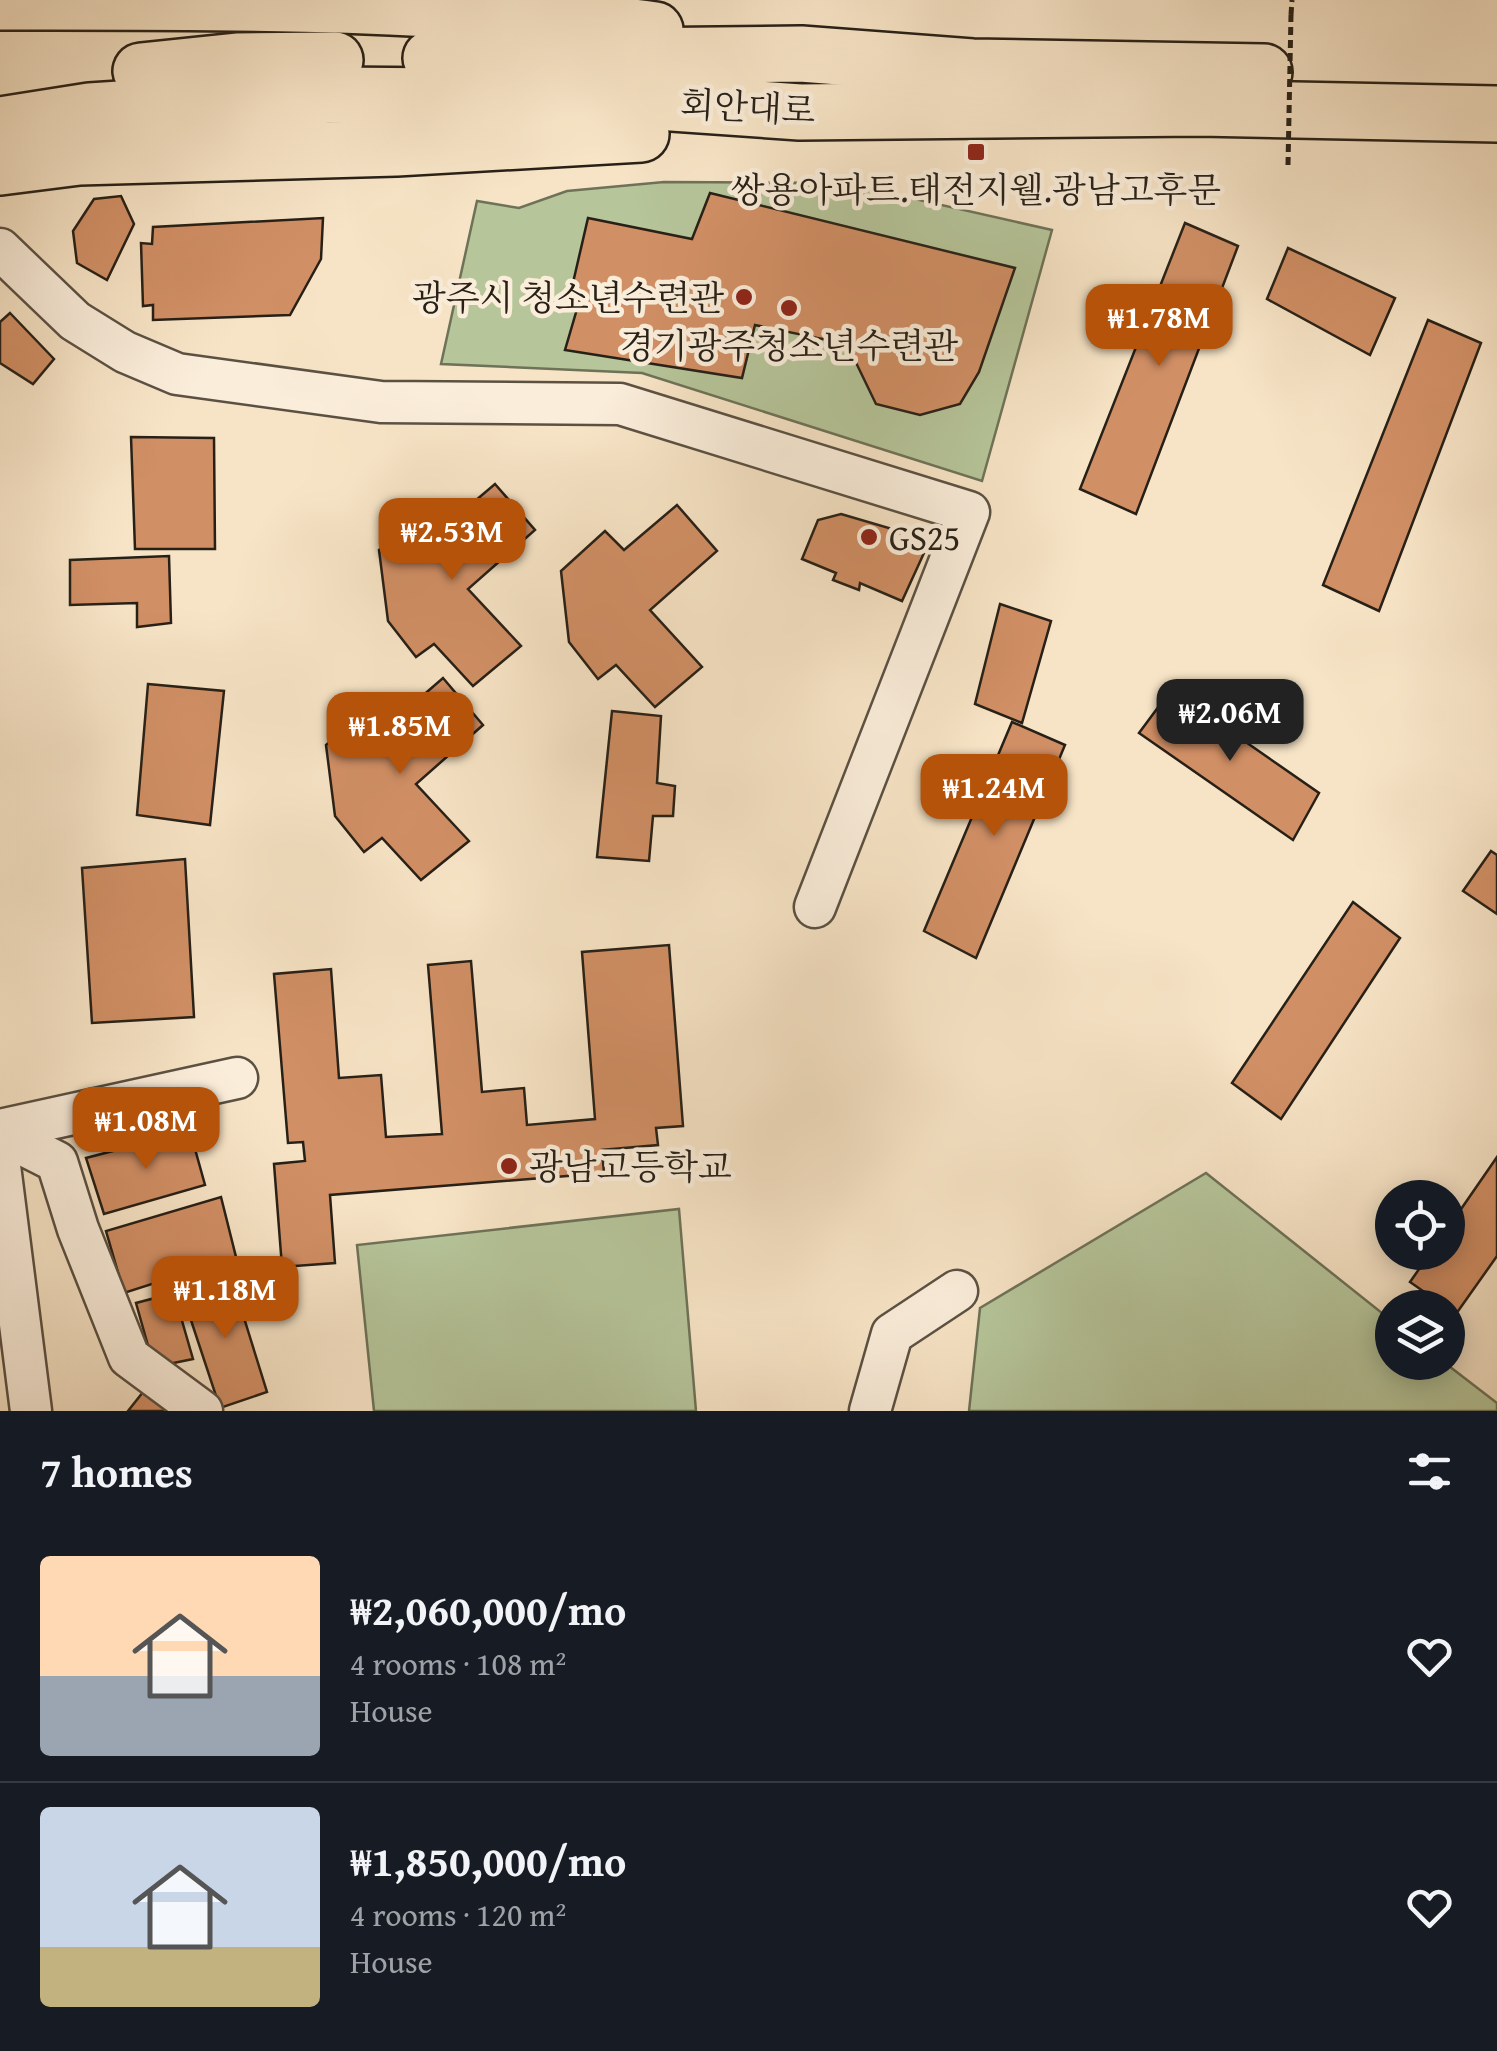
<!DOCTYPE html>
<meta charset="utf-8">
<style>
body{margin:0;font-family:"Gentium Book Plus","Noto Serif KR",serif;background:#20242c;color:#f1f3f6;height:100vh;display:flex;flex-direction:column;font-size:38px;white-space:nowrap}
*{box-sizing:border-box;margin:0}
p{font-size:32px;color:#9ea1a6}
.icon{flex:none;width:55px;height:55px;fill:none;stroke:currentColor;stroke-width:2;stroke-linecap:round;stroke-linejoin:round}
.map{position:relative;height:1411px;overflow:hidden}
.side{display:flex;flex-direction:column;background:#171b24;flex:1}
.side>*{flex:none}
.fabs{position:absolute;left:1375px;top:1180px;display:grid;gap:20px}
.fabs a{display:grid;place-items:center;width:90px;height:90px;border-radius:50%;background:#171b24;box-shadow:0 5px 25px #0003;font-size:50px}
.price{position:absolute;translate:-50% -85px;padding:0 22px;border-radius:20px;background:#b45309;color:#fff;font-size:32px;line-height:65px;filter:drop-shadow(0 2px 5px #0008)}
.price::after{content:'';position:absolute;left:50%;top:60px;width:30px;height:22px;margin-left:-15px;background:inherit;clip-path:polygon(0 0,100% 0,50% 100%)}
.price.selected{background:#222;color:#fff}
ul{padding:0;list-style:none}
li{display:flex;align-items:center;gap:30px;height:250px;padding:0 40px}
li+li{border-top:2px solid #363941}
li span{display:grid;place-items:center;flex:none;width:280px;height:200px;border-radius:10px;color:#555}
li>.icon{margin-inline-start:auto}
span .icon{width:120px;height:120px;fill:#fffc;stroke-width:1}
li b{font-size:42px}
h2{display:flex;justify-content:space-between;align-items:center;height:120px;padding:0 40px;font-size:42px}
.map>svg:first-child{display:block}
.green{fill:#b6c59a;stroke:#6e7258;stroke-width:2.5}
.building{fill:#d18f65;stroke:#272017;stroke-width:2.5}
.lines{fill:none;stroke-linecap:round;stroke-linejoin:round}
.minor-casing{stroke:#5b5143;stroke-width:45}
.highway-casing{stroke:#272017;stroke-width:60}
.path{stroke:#272017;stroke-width:5;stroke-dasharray:8 5;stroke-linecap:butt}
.minor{stroke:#faedda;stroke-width:40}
.highway{stroke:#f7e4c6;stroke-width:55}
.path-bridge{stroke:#272017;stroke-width:5;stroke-dasharray:8 5;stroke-linecap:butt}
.poi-dot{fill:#8f2418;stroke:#faedda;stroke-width:4}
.labels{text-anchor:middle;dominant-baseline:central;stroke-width:9;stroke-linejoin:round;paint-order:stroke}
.street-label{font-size:35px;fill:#272017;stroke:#faedda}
.poi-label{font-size:35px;fill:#272017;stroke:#faedda}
</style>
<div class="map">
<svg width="1497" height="1411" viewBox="0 0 1497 1411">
<rect width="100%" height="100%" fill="#f7e4c6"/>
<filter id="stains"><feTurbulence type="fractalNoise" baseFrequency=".002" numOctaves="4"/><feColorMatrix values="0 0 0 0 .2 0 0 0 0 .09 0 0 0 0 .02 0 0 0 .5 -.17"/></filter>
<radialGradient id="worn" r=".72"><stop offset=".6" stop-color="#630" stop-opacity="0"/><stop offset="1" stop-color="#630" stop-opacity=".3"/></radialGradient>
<!-- green -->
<g class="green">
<polygon points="664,182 844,183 1052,230 982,481 642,373 441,364 477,201 519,208 567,191"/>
<polygon points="1206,1173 1392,1321 1392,1362 1445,1363 1497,1403 1497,1411 969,1411 980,1308"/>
<polygon points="679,1209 696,1411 374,1411 357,1245"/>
</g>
<!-- building -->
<g class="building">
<polygon points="710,193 1015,268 979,372 960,404 920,415 876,404 847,344 755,325 742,378 565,350 582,292 572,287 588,218 692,239"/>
<polygon points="121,196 134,224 107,280 77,263 73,231 94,199"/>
<polygon points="323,218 321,259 290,315 153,320 153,305 143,306 141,243 152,244 153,227"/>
<polygon points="1185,223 1238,246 1136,514 1080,489"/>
<polygon points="1288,248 1395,298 1370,355 1267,299"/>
<polygon points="10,313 54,359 33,384 0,363 0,322"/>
<polygon points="1428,320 1481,343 1379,611 1323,585"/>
<polygon points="131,437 214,438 215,549 135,549"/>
<polygon points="495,484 535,530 468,589 521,646 473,686 434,644 416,657 388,621 379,550 423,510 442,529"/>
<polygon points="677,505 717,551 650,610 702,667 655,707 616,665 598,679 569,642 561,571 605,531 624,550"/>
<polygon points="841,514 906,533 924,553 902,601 860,583 859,590 833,580 836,573 802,559 818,520"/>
<polygon points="169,556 171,623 137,627 137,603 70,605 70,560"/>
<polygon points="1000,604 1051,621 1022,723 975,704"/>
<polygon points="443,678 483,725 416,784 469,841 421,880 382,838 364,852 335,816 326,745 371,704 390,724"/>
<polygon points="148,684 224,691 210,825 137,815"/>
<polygon points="1171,690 1319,793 1293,840 1139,733"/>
<polygon points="612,711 661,716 657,783 675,786 673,816 653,816 649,861 597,857"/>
<polygon points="1012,722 1065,745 976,958 924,931"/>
<polygon points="1491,851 1497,855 1497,914 1463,891"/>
<polygon points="185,859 194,1017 92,1023 82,868"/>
<polygon points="1353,902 1400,938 1281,1119 1232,1083"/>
<polygon points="669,945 683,1126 656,1128 658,1145 602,1150 604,1173 330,1195 335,1263 282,1267 274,1164 305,1161 303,1142 288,1143 274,974 331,969 339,1078 381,1075 386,1137 442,1134 428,965 471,961 482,1092 524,1088 527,1125 595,1119 582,952"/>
<polygon points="190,1131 205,1185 104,1214 86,1158"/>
<polygon points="1497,1157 1497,1256 1456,1314 1410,1282 1431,1252 1448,1252 1448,1228"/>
<polygon points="221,1197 236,1257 124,1293 106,1231"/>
<polygon points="231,1276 267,1392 220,1408 181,1290"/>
<polygon points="174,1293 193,1359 154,1367 136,1303"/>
<polygon points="147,1387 177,1411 128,1411"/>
</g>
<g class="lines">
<defs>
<g id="minor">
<polyline points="0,249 75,321 125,352 177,374 381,402 620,404 969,512 815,907"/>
<polyline points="0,1130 237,1078"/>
<polyline points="0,1133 57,1162 78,1229 129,1357 202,1411"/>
<polyline points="0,1166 31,1411"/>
<polyline points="870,1411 892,1334 957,1291"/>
</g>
<g id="highway">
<path d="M0 2C219 2 438 0 655 30"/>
<polyline points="431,58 801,54 972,67 1264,72"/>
<polyline points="141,71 237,61 335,60"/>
<polyline points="0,125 90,111 331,95 586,97 800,112 1200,108 1497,114"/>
<polyline points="0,167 79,157 396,148 641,134"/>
</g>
</defs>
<!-- minor casing -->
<use href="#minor" class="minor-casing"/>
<!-- highway casing -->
<use href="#highway" class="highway-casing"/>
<!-- path -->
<polyline class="path" points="1291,15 1292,0"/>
<!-- minor -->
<use href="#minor" class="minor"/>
<!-- highway -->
<use href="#highway" class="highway"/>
<!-- path-bridge -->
<polyline class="path-bridge" points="1288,165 1291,15"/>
</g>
<!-- markers -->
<g class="poi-dot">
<rect x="966" y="142" width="20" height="20" rx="5"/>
<circle cx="744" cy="297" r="10"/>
<circle cx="789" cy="308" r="10"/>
<circle cx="869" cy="537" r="10"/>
<circle cx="509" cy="1166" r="10"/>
</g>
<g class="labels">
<!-- street labels -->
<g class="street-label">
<text transform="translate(748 107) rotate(3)">회안대로</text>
</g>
<!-- poi labels -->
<g class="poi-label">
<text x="976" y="189">쌍용아파트.태전지웰.광남고후문</text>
<text x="724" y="297" text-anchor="end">광주시 청소년수련관</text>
<text x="789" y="345">경기광주청소년수련관</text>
<text x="889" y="537" text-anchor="start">GS25</text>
<text x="529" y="1166" text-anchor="start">광남고등학교</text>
</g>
</g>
<rect width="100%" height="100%" filter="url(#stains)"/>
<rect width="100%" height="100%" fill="url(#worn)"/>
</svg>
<div class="fabs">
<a><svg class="icon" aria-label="locate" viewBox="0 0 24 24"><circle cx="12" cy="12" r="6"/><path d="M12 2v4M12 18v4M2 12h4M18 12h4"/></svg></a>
<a><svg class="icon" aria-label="layers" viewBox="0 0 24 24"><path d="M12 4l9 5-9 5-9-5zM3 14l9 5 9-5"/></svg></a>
</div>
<b class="price" style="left:1159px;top:369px">₩1.78M</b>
<b class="price" style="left:452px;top:583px">₩2.53M</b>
<b class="price selected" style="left:1230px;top:764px">₩2.06M</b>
<b class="price" style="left:400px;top:777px">₩1.85M</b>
<b class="price" style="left:994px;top:839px">₩1.24M</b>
<b class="price" style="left:146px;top:1172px">₩1.08M</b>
<b class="price" style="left:225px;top:1341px">₩1.18M</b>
</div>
<section class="side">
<h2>7 homes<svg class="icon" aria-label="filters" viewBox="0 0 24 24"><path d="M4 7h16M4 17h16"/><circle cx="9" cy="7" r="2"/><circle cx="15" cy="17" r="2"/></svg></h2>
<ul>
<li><span style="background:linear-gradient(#ffd9b3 60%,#9aa5b1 0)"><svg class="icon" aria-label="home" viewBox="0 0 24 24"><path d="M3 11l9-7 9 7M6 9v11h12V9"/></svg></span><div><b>₩2,060,000/mo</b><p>4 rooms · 108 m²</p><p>House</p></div><svg class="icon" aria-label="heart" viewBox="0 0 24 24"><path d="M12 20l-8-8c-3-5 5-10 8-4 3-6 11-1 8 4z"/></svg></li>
<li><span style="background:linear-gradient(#c9d6e8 70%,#c2b280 0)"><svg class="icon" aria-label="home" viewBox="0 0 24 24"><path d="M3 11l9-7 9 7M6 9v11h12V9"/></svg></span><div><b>₩1,850,000/mo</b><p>4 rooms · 120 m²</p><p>House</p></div><svg class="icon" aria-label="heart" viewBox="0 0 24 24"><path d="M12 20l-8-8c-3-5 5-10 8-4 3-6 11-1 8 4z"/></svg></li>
</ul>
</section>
